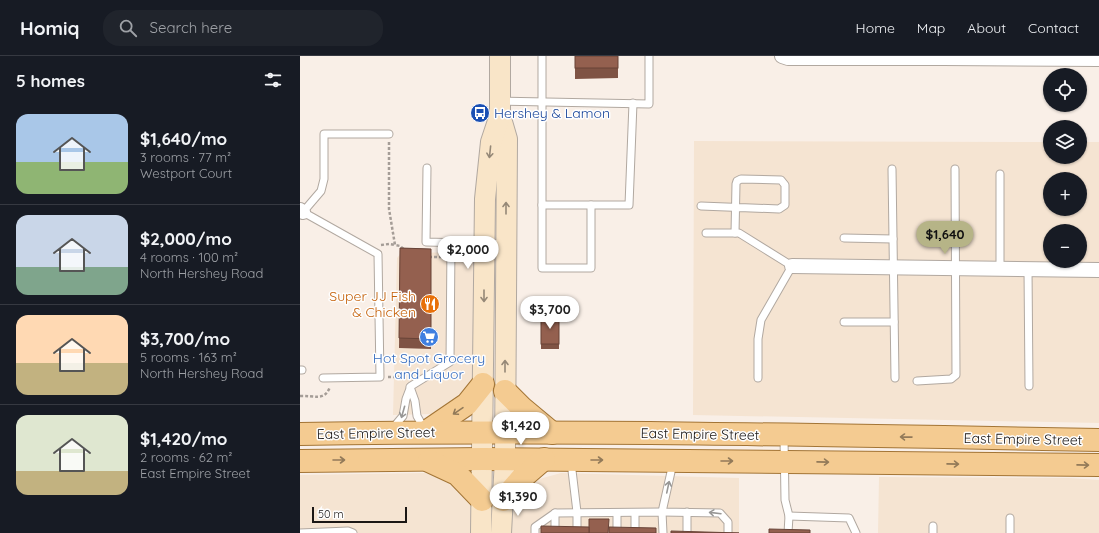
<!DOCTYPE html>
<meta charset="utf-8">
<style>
body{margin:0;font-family:Quicksand,sans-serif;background:#20242c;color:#f1f3f6;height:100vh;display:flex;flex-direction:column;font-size:15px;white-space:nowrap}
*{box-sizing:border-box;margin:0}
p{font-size:13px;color:#9ea1a6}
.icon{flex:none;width:22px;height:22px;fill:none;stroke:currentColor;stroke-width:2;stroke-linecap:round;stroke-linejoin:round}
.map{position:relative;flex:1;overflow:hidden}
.panel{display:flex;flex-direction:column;background:#171b24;width:300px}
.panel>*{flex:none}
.buttons{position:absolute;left:743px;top:12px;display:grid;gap:8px}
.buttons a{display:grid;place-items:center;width:44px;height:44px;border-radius:50%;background:#171b24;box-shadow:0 1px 3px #0004;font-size:20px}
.scale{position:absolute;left:12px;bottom:10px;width:95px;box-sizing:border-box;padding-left:4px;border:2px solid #1b1715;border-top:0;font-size:11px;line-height:14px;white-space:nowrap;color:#1b1715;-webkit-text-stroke:3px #fefefe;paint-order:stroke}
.price{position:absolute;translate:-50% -34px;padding:0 9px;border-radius:14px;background:#fff;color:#222;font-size:13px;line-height:26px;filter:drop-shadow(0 1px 2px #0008)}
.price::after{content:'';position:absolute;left:50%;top:24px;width:12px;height:9px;margin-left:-6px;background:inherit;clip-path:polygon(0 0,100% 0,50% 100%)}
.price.active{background:#b6b487;color:#111}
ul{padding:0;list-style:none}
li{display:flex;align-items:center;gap:12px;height:100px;padding:0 16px}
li+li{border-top:1px solid #363941}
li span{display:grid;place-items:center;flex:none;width:112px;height:80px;border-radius:12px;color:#555}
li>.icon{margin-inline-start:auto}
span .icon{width:48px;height:48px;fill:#fffc;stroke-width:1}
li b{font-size:17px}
h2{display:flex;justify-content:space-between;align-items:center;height:48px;padding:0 16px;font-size:17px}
header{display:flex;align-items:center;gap:24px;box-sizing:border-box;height:56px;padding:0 20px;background:#171b24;border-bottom:1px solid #363941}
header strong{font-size:19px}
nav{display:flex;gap:22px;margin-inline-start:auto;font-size:14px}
.search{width:280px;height:36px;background:#20242c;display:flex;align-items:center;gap:10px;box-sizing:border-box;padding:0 14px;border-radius:16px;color:#9ea1a6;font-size:15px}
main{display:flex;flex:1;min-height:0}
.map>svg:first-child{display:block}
.commercial{fill:#f5e4d2;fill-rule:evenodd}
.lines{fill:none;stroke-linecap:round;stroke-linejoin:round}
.lane-casing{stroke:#b1a8a0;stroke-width:9}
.street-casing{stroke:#b1a8a0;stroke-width:16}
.secondary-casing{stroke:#b1a8a0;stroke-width:22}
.primary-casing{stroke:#a37536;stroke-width:24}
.path{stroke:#a59d97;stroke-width:2.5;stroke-dasharray:3 2;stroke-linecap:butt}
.lane{stroke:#fff;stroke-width:7}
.street{stroke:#fff;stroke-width:14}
.secondary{stroke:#f9e5c8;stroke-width:20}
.primary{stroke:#f4cb91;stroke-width:22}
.wall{fill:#7f5344}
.building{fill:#94604f;stroke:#684337}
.oneway{stroke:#958877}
.oneway2{stroke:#927a59}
.oneway3{stroke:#989796}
.labels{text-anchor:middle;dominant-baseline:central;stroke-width:3;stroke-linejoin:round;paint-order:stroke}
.transit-label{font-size:14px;fill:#164399;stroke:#fefefe;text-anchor:start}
.food-label{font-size:14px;fill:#c56008;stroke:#fefefe;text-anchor:end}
.shop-label{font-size:14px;fill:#366cbe;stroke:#fefefe}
.street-label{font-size:14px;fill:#1b1715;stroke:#fefefe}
</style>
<header>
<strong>Homiq</strong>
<div class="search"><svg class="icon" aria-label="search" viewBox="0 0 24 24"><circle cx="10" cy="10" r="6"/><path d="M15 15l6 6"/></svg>Search here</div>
<nav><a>Home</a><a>Map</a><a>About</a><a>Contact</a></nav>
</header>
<main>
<section class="panel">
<h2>5 homes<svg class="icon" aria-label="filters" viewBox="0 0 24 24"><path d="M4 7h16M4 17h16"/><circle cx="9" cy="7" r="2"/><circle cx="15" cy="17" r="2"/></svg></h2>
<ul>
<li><span style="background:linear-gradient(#a9c7e8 60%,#8fb573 0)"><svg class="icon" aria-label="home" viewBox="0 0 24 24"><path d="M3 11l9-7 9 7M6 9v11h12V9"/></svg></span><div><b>$1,640/mo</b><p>3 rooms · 77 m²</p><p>Westport Court</p></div></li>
<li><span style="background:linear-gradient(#c9d6e8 65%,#7fa58c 0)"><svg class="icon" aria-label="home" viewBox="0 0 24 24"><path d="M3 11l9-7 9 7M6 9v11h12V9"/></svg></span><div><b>$2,000/mo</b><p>4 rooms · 100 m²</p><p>North Hershey Road</p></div></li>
<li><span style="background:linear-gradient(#ffd9b3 60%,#c2b280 0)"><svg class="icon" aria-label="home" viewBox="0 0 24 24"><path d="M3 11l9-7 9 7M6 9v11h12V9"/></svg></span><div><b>$3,700/mo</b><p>5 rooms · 163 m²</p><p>North Hershey Road</p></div></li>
<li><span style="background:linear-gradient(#dfe7d0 70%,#c2b280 0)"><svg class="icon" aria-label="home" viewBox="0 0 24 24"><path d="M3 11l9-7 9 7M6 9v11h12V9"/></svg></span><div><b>$1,420/mo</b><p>2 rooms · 62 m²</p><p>East Empire Street</p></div></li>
</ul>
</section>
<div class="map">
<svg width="799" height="477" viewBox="0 0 799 477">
<rect width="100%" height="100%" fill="#f9efe7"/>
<!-- commercial -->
<g class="commercial">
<path d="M394 85 750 86V101H780V86H799V367L393 359ZM750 123H780V153H750ZM750 175H780V205H750Z"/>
<polygon points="176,196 174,321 157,352 133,358 93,359 97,202 101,197"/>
<polygon points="124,417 142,419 168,438 172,452 172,477 0,477 0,419"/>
<polygon points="261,417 439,422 439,477 210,477 216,442 232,425"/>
<polygon points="579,421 769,422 799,424 799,477 578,477"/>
</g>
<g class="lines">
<defs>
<g id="lane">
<polyline points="242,0 242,212 291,212 291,149 329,149 333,47"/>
<polyline points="200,45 349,48 349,0"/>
<polyline points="127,112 126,186 206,188"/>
<polyline points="592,113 595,322"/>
<polyline points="700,118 700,213"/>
<polyline points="242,149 291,149"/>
<polyline points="401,150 479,153 485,149 485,129 481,124 441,123 437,125 436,128 435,177"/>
<polyline points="406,177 439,177 492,210 461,264 458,283 458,322"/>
<polyline points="544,182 593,183"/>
<polyline points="728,213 729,330"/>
<polyline points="544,266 594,266"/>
<polyline points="0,314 2,314"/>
<polyline points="23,322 80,321 78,198 3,156 21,135 24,123 24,78 89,78"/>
<polyline points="617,325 651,323 656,319 655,113"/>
<polyline points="110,331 115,345 117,360 125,374"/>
<polyline points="92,373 103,360 106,343 111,330 150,306 151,187"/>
<polyline points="484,382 485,444 489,460 488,477"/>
<polyline points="271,406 277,456 277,474"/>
<polyline points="373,407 362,456 420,457 428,466 428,477"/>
<polyline points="317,457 317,474"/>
<polyline points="335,457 335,474"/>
<polyline points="489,460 549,462 556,477"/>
<polyline points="255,473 255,457"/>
<polyline points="0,477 48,475 53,477"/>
<polyline points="235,477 235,471 255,457 362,456 363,477"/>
<polyline points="387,477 387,456"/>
<polyline points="633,477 633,470"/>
<polyline points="710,477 710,462"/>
</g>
<g id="street">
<polyline points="482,0 488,2 643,2 799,3"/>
<polyline points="0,154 3,156"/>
<polyline points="492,210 799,214"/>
</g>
<g id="secondary">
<polyline points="200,0 200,59 207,83 205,403 201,477"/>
<polyline points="181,477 185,143 191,86 200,59"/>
</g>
<g id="primary">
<polyline points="205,335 222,352 252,377"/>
<polyline points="126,376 167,348 183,328"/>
<path d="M0 378C266 374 533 379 799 384"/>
<polyline points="0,405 183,403 799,409"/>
<polyline points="129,405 157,418 182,444"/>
<polyline points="203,444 222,422 244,403"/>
</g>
</defs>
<!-- lane casing -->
<use href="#lane" class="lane-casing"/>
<!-- street casing -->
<use href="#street" class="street-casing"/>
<!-- secondary casing -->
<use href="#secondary" class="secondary-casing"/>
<!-- primary casing -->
<use href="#primary" class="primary-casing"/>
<!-- path -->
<g class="path">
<polyline points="89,86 89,153 95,189 100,190 105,194"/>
<polyline points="81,189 89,188 95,189"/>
<polyline points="129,201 142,201"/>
<polyline points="88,321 107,321"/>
<path d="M0 340C14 339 24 346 30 331"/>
</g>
<!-- lane -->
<use href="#lane" class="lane"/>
<!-- street -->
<use href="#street" class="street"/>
<!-- secondary -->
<use href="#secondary" class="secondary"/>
<!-- primary -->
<use href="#primary" class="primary"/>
</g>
<!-- wall -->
<g class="wall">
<polygon points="275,0 318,0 318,22 275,23"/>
<polygon points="100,192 131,193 131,293 99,292"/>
<rect x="241" y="261" width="18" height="32"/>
</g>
<!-- building -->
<g class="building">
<rect x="275" y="0" width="43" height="12"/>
<polygon points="100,192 131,193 131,283 99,282"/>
<rect x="241" y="261" width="18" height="27"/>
<polygon points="289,463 309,463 308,477 289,477"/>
<polygon points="241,470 289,471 289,477 241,477"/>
<polygon points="309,471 356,472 356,477 309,477"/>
<polygon points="469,473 510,474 510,477 469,477"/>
<polygon points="371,475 439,477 371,477"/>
</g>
<!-- one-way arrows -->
<defs><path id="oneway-shaft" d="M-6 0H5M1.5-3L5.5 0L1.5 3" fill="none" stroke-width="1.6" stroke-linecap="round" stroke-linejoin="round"/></defs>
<g class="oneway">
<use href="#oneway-shaft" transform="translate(190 96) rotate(96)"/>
<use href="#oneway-shaft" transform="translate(206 152) rotate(-90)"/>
<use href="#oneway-shaft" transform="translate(184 240) rotate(90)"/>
<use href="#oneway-shaft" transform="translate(205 310) rotate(-90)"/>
</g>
<g class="oneway2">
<use href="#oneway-shaft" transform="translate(158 355) rotate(146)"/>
<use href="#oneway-shaft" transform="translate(606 381) rotate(-179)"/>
<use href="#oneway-shaft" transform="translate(39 404)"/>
<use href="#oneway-shaft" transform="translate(297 404)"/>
<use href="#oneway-shaft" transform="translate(427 405)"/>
<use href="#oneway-shaft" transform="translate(523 406) rotate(1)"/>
<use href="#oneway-shaft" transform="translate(653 408) rotate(1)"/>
<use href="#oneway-shaft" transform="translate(783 409) rotate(1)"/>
</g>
<g class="oneway3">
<use href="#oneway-shaft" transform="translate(103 356) rotate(106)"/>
<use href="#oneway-shaft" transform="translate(368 431) rotate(-78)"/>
<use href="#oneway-shaft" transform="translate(415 457) rotate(-173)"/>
</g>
<!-- icons -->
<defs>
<symbol id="bus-disc" viewBox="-11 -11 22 22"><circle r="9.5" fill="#1a4fb4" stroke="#fefefe"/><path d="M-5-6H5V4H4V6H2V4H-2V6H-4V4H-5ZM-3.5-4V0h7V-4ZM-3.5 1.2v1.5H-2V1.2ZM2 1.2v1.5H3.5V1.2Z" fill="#fff"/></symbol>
<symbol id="restaurant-disc" viewBox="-11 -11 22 22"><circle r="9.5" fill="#e8710a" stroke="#fefefe"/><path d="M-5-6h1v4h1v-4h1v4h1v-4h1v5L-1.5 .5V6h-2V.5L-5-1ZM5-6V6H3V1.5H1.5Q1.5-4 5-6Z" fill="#fff"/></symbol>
<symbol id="supermarket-disc" viewBox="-11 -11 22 22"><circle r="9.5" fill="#3f7fe0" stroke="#fefefe"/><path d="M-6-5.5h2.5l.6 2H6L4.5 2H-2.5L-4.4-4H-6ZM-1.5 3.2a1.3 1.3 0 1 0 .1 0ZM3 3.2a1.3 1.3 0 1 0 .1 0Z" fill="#fff"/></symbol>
</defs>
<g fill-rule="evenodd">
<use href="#bus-disc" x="169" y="46" width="22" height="22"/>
<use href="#restaurant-disc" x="119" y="237" width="22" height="22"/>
<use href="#supermarket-disc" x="118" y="270" width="22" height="22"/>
</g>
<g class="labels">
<!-- transit labels -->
<g class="transit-label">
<text x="194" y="57">Hershey &amp; Lamon</text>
</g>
<!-- food labels -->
<g class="food-label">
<text x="116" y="240">Super JJ Fish<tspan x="116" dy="16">&amp; Chicken</tspan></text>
</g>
<!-- shop labels -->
<g class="shop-label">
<text x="129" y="302">Hot Spot Grocery<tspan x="129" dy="16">and Liquor</tspan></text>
</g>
<!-- street labels -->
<g class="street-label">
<text transform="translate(76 377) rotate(-1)">East Empire Street</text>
<text transform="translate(400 378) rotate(1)">East Empire Street</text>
<text transform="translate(723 383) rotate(1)">East Empire Street</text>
</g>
</g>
</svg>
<div class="buttons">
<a><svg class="icon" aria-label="locate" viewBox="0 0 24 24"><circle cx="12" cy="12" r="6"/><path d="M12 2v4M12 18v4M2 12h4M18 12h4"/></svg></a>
<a><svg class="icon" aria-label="layers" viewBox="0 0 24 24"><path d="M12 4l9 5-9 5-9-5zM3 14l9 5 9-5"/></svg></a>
<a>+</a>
<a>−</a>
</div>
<div class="scale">50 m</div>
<b class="price active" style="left:645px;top:199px">$1,640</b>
<b class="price" style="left:168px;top:214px">$2,000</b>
<b class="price" style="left:250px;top:274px">$3,700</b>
<b class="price" style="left:221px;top:390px">$1,420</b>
<b class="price" style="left:218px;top:461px">$1,390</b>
</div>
</main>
